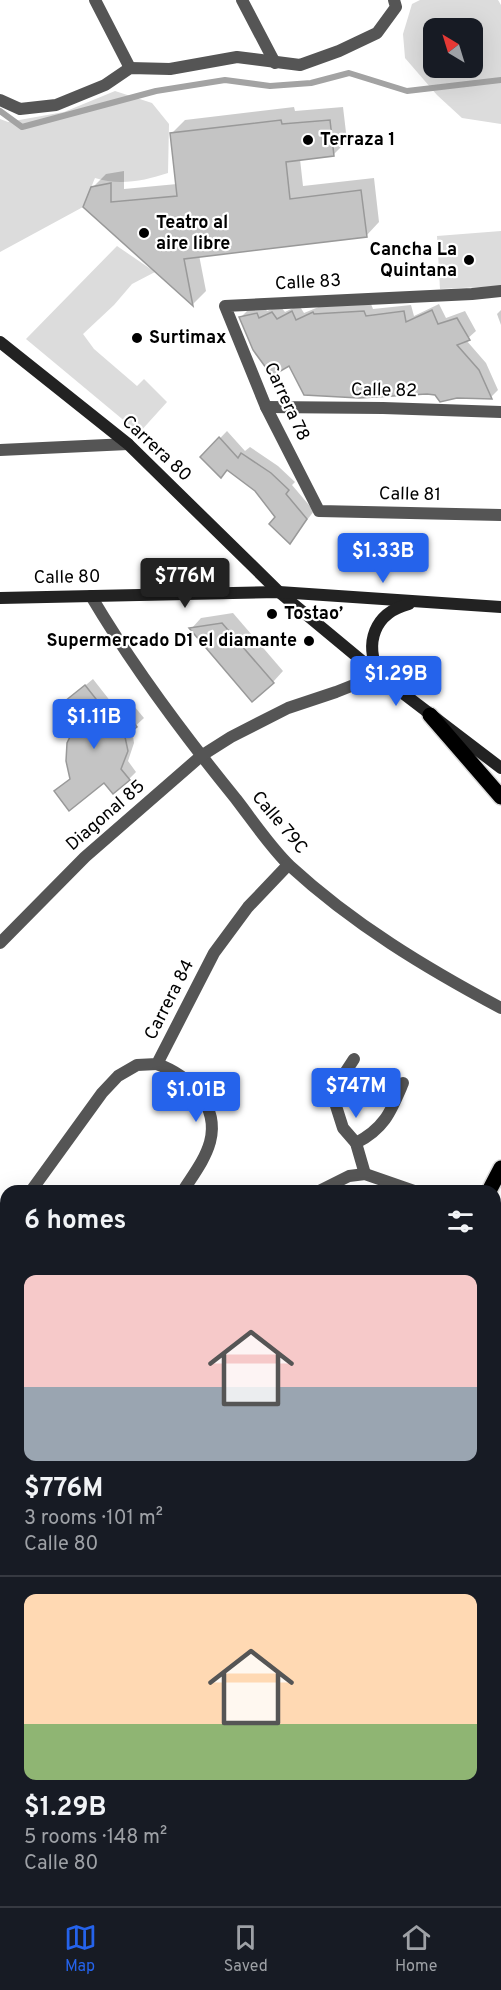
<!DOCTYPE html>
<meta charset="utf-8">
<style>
body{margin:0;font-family:Overpass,sans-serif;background:#20242c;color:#f1f3f6;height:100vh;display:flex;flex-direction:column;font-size:22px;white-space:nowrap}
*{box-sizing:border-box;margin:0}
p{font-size:20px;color:#9ea1a6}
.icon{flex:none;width:33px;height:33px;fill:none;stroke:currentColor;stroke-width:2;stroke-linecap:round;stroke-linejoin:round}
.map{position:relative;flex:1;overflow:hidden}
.side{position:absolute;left:0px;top:1185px;width:501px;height:722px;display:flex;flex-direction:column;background:#171b24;border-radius:18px 18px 0 0;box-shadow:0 6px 24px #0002}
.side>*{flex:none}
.needle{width:39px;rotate:322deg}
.controls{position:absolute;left:423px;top:18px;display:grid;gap:12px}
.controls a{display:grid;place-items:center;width:60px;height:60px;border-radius:12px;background:#171b24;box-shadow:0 6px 24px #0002;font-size:30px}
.price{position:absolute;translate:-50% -51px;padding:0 14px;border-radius:6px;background:#2563eb;color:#fff;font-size:20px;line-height:39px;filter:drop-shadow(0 2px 3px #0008)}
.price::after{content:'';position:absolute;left:50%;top:36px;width:18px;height:14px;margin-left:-9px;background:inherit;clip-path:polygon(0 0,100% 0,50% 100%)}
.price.on{background:#222;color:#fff}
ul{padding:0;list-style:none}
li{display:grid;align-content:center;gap:12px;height:318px;padding:0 24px}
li+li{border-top:2px solid #363941}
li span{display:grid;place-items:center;height:186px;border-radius:12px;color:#555}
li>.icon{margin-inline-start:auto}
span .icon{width:108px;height:108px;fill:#fffc;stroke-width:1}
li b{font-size:26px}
h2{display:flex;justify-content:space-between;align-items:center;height:72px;padding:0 24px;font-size:26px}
.tab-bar{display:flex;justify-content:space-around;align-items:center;height:84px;border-top:2px solid #363941;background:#171b24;font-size:16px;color:#9ea1a6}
.tab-bar a{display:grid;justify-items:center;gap:3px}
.tab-bar .on{color:#2563eb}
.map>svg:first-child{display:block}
.green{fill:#dcdcdc;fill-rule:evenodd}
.shadow{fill:#0003}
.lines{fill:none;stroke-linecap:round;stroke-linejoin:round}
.stream{stroke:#a3a3a3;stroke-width:6}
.building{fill:#c4c4c4;stroke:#999;stroke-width:1.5}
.primary-casing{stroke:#dbdbdb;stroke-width:18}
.street{stroke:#555;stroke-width:12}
.secondary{stroke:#222;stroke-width:12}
.primary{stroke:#000;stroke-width:15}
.poi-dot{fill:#000;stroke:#fff;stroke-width:2}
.labels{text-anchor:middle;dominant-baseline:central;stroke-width:4.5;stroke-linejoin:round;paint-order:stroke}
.poi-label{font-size:18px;font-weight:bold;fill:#000;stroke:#fff;text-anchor:start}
.street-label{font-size:18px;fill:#000;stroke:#fff}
</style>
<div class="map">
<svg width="501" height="1906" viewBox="0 0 501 1906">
<rect width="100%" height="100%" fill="#fff"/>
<!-- green -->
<g class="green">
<path d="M420 0H498L501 5V124L462 118 437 95 405 58 403 34 412 4ZM472 28V68H434V28Z"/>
<path d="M115 91 152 103 169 124 168 173C144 181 119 186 95 178L83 207 0 252V119L8 122 64 112Z"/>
<polygon points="501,231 501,286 440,289 437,236"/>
<polygon points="117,246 155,272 132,284 114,305 83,334 94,349 137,386 144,379 167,402 139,433 26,339"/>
<polygon points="228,1901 228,1906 93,1906 85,1901"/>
</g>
<!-- shadow -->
<g class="shadow">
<polygon points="294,107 295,111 343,107 347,141 333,155 300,159 303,186 374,178 379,222 366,236 199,255 206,291 193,304 85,207 92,188 106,174 124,171 124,189 177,184 172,133 185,120"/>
<polygon points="371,304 373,309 411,305 414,316 439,304 446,318 465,311 476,331 466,340 486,363 498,390 491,397 436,394 289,363 241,317 248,310 264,306 267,311 280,306 285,312 299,305 304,313 321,306"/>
<polygon points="501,310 501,325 497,314"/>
<polygon points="227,431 245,451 250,447 278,466 295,482 292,485 314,511 290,542 277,517 256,490 228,469 221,476 202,457"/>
<polygon points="233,613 283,671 273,682 191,629 201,618"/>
<polygon points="93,679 122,716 134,706 144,718 132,729 134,743 128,761 136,772 129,779 104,780 56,792 71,778 81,718 75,694"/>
<polygon points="501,1339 501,1499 495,1496 495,1348"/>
<polygon points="501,1594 501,1635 495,1636 495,1596"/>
</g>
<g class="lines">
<!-- stream -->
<g class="stream">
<polyline points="0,111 22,127 156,91 225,80 270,86 311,83 349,73 407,91 501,80"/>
<polyline points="0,1779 6,1782"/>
<polyline points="183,1900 188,1906"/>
</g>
</g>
<!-- building -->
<g class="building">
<polygon points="281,120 282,124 330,120 334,156 286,162 290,199 361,190 367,237 184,259 193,306 83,207 91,187 111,183 111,202 177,196 170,133"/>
<polygon points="432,310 438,324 457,318 470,340 457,345 479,370 492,399 457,398 440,402 435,395 427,394 359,398 304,395 289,366 272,376 253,350 239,317 257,313 259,318 272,312 277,319 292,311 296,320 313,312 314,314 364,311 366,316 404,311 406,322"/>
<polygon points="219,437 238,458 241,453 271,473 289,490 286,494 307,519 290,544 269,524 275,517 255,491 227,470 221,478 200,457"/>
<polygon points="222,623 274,683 252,702 189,628"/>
<polygon points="85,685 114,722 126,712 137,727 125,737 128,751 121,769 130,780 113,794 104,783 69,811 54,791 70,779 66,761 67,743 79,718 65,701"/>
</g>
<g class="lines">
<defs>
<g id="primary">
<polyline points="430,715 501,797"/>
<polyline points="489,1191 501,1168"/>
<polyline points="495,1263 501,1250"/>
<polyline points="290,1900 290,1906"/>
<polyline points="258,1906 258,1900"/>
</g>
</defs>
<!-- primary casing -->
<use href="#primary" class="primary-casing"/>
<!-- street -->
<g class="street">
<polyline points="95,0 130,68"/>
<polyline points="242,0 275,63"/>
<polyline points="0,100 20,109 56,105 105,85 130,68 170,69 237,57 300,65 339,51 377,33 396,7 394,0"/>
<polyline points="501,291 472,294 225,306 266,407 319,511 501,515"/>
<polyline points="266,407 383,408 501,412"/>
<polyline points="0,450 128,444"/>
<path d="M91 596C133 667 184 735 236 799 253 821 271 848 290 866 353 924 426 968 501 1008"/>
<polyline points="0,943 85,857 201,756 231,737 288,708 336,692 379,675"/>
<polyline points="354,1059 337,1085 336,1106 343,1128 356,1143 365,1174"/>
<path d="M157 1064C188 1075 220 1105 210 1142 205 1160 193 1175 183 1191"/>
<path d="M356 1143C385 1128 391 1111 403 1083"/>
<polyline points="31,1191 102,1093 118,1076 137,1065 157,1064 214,953 248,907 288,865"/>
<polyline points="319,1191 349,1176 365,1174 414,1191"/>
<polyline points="0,1234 6,1226"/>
<polyline points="0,1298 6,1300"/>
<polyline points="0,1567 6,1553"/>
<polyline points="0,1756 6,1759"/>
<polyline points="495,1817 501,1819"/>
<polyline points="65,1906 66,1900"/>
</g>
<!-- secondary -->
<g class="secondary">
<polyline points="0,342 128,444 279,592 379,675 501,768"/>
<polyline points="0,598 279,592 501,607"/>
<path d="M379 674C364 643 374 613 409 604"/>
<polyline points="495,1573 501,1571"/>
</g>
<!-- primary -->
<use href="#primary" class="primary"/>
</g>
<!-- markers -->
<g class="poi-dot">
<circle cx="308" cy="140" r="6"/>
<circle cx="144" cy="233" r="6"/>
<circle cx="469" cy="260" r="6"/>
<circle cx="137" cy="338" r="6"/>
<circle cx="272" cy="614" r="6"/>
<circle cx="309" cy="641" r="6"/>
</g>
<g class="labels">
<!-- poi labels -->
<g class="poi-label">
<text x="320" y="140">Terraza 1</text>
<text x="156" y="223">Teatro al<tspan x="156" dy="21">aire libre</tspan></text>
<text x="457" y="250" text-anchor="end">Cancha La<tspan x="457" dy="21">Quintana</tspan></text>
<text x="149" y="338">Surtimax</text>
<text x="284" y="614">Tostao’</text>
<text x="297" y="641" text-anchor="end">Supermercado D1 el diamante</text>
</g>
<!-- street labels -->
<g class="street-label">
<text transform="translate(308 283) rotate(-3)">Calle 83</text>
<text transform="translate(384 391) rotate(1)">Calle 82</text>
<text transform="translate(286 402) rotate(65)">Carrera 78</text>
<text transform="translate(156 449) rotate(43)">Carrera 80</text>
<text transform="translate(410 495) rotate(1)">Calle 81</text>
<text transform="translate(67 578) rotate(-1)">Calle 80</text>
<text transform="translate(106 816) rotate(-41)">Diagonal 85</text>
<text transform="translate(279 823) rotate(50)">Calle 79C</text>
<text transform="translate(170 1000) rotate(-63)">Carrera 84</text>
</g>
</g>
</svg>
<div class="controls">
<a><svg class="needle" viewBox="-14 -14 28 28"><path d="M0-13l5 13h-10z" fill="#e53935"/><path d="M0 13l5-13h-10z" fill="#9ea1a6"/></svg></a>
</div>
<b class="price" style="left:383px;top:584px">$1.33B</b>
<b class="price on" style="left:185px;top:609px">$776M</b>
<b class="price" style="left:396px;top:707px">$1.29B</b>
<b class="price" style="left:94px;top:750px">$1.11B</b>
<b class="price" style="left:356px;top:1119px">$747M</b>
<b class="price" style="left:196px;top:1123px">$1.01B</b>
<section class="side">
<h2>6 homes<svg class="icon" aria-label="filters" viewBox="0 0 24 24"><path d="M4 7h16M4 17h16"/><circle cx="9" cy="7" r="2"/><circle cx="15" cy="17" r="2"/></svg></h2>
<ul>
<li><span style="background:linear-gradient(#f6c9c9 60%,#9aa5b1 0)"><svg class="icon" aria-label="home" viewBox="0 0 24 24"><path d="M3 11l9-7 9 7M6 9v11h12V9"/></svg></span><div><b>$776M</b><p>3 rooms · 101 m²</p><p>Calle 80</p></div></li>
<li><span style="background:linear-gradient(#ffd9b3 70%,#8fb573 0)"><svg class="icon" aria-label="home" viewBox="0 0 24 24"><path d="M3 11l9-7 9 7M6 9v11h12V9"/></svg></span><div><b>$1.29B</b><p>5 rooms · 148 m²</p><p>Calle 80</p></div></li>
</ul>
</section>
</div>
<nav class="tab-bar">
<a class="on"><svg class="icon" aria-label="map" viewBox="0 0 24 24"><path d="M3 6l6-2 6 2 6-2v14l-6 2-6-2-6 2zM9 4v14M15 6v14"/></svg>Map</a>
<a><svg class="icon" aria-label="saved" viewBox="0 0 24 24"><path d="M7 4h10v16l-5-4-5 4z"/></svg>Saved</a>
<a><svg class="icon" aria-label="home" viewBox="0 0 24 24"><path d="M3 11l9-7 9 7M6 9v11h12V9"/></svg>Home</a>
</nav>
